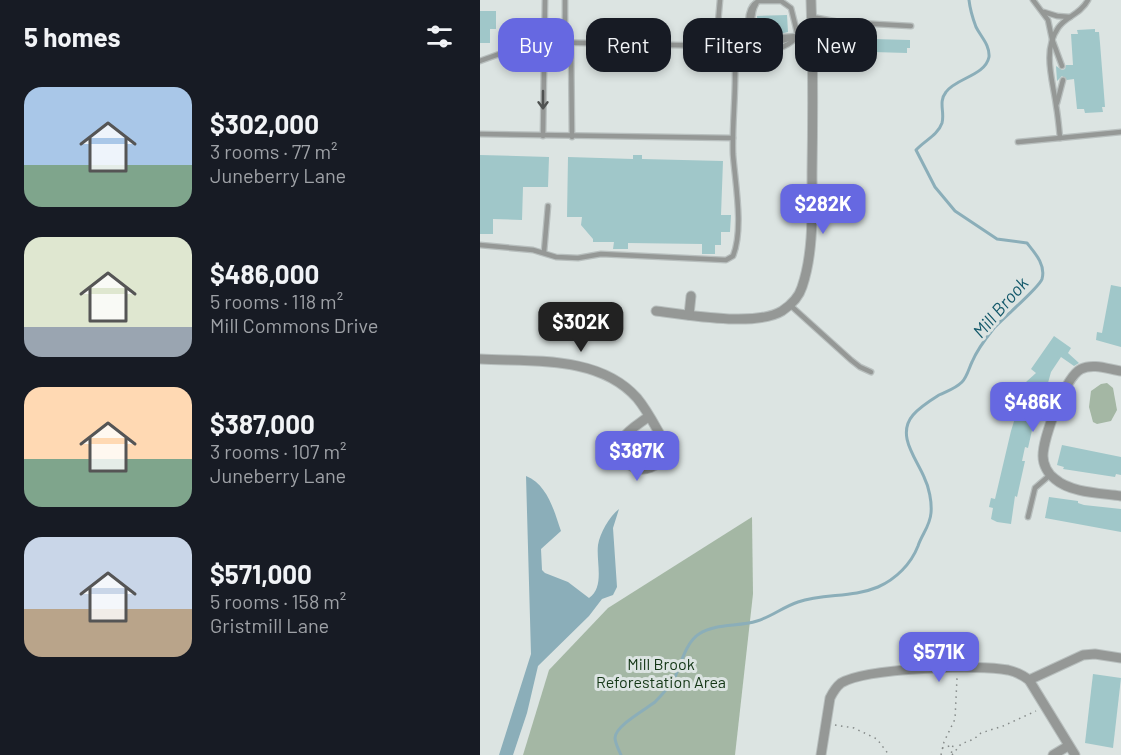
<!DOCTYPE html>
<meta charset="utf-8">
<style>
body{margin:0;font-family:Barlow,sans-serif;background:#242831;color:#f1f3f6;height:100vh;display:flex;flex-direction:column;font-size:22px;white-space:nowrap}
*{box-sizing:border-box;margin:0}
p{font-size:20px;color:#9ea1a6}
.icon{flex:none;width:33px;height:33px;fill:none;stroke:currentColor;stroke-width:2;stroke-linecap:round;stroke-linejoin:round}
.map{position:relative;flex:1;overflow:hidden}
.sheet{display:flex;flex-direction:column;background:#171b24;width:480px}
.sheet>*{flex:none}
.hud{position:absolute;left:18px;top:18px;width:532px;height:54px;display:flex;gap:12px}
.price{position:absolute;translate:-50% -51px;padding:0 14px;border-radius:12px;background:#6668e1;color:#fff;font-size:20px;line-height:39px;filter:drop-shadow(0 2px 3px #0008)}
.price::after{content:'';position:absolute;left:50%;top:36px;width:18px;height:14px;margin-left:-9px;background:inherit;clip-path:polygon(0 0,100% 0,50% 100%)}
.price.selected{background:#222;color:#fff}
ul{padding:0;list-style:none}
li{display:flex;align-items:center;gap:18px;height:150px;padding:0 24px}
li span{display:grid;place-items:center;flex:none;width:168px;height:120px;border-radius:18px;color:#555}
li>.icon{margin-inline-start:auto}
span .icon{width:72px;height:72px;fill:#fffc;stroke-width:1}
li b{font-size:26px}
h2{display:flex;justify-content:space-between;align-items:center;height:72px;padding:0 24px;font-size:26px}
.pill{padding:0 21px;border-radius:18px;background:#171b24;box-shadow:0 3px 9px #0003;font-size:21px;line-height:54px}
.pill.selected{background:#6668e1;color:#fff}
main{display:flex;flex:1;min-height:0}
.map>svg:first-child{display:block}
.green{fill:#a4b7a4}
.water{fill:#8baeb9}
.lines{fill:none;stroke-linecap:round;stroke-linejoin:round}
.stream{stroke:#8baeb9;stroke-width:3}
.building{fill:#a0c7c9}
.service-casing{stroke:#b8bfbe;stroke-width:7}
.minor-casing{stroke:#b8bfbe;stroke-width:11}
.path{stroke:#858a89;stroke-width:1.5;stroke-dasharray:1.5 4.5;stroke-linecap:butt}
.service{stroke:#959896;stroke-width:4.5}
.minor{stroke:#959896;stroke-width:9}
.oneway{stroke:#4f5251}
.labels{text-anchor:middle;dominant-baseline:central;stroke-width:6;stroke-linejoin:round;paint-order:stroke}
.park-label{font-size:16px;fill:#143716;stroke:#dce4e2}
.water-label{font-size:18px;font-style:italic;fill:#13586a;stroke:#dce4e2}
</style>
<main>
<section class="sheet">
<h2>5 homes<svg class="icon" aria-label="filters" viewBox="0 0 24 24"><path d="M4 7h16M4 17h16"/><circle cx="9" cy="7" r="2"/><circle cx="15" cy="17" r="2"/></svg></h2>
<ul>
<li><span style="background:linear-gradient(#a9c7e8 65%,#7fa58c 0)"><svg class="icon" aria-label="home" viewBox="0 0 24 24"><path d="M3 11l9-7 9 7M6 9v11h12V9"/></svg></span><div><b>$302,000</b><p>3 rooms · 77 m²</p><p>Juneberry Lane</p></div></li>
<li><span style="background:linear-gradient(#dfe7d0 75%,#9aa5b1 0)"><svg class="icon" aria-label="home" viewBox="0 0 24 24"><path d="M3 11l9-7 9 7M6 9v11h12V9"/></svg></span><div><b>$486,000</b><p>5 rooms · 118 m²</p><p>Mill Commons Drive</p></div></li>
<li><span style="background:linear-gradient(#ffd9b3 60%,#7fa58c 0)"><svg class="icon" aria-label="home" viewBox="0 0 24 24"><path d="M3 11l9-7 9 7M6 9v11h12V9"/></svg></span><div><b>$387,000</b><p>3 rooms · 107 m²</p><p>Juneberry Lane</p></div></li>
<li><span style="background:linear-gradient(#c9d6e8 60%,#b9a48a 0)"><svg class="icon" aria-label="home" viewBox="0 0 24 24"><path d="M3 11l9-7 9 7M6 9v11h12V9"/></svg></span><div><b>$571,000</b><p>5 rooms · 158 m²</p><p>Gristmill Lane</p></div></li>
</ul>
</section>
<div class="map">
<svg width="641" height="755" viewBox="0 0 641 755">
<rect width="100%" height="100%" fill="#dce4e2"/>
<!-- green -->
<g class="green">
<polygon points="627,383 633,388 637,410 631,421 617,424 613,422 609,407 611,391 621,384"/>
<polygon points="272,517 273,594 255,755 43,755 69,670 128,608"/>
</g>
<!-- water -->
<path class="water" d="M46 476C68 485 74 511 81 531L61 549 62 570 65 573 88 582 109 598C125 587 116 562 118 545 120 533 129 517 139 509L133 528 137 587 133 595 122 599 109 616 58 666 47 713 33 755H19L51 654Z"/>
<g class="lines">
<!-- stream -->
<path class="stream" d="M141 755C139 750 135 743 135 738 135 726 166 709 175 702 182 695 190 685 195 677 201 664 206 642 219 634 236 623 258 627 277 621 291 617 303 607 318 602 344 593 372 598 398 587 416 579 431 564 438 546 442 534 450 526 451 513 452 502 449 487 444 477 436 458 416 435 433 415 439 408 451 400 459 395 467 391 475 389 482 382 487 377 489 368 492 362 497 350 506 338 514 328 523 318 559 288 562 279 566 265 555 253 547 243L517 239 475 211 455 187 436 150C444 141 458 135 462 123 465 112 458 102 466 92 476 78 505 76 509 57 510 45 501 37 496 27 493 19 490 9 489 0"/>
</g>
<!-- building -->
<g class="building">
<polygon points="0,11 16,11 16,29 10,29 10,43 0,43"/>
<polygon points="307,15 308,32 300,34 295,33 283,37 278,34 277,16"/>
<polygon points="615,29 615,32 619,32 620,43 625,107 622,107 623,112 605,113 604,109 597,109 594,79 587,80 582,76 577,81 576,66 582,70 585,69 586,65 593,65 591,34 598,34 597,30"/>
<polygon points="357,38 430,40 430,48 427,48 427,53 359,51"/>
<polygon points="0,155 69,157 68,187 43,187 42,220 13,219 13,234 0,234"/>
<polygon points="153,155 162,155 162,159 243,161 241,215 251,215 250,232 241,232 241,245 235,245 235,254 222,254 222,244 148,243 148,249 133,249 134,242 113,242 113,239 101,225 102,217 87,217 88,157 153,159"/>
<polygon points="631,285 641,287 641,347 616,340 617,332 622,333"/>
<polygon points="574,336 591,348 588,353 599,363 594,366 581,357 571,372 563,401 560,400 556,414 559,414 555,427 553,426 548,448 545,447 542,461 545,461 537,497 535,496 531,524 517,522 511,519 513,508 509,507 511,498 515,499 531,431 546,382 556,373 551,369"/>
<polygon points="582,445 641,457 641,475 636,474 635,477 583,469 584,467 577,465"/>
<polygon points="569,497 598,501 598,503 604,505 641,509 641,532 565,518"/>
<polygon points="613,674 641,678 633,748 605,743"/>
</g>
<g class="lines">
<defs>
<g id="service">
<polyline points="85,0 85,29 91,43 92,137"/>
<polyline points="553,0 568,20 572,39 582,66"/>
<path d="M279 1H301L311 8 318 36C308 47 287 56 273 47 267 35 264 7 279 1Z"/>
<path d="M276 4C270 14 271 35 278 44L284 46 315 37"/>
<polyline points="564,12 577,16 590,17"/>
<polyline points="332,17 359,22 431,26"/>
<polyline points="274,37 282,42 296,37"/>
<polyline points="303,37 333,35"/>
<polyline points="236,46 240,0"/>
<path d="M0 61 47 44 63 42 236 46C247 48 252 54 255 65 256 94 252 124 253 154 255 182 264 229 253 256L246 260 121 254 98 258 76 257 53 250 0 245"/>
<polyline points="577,103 583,80"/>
<polyline points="0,134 253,138"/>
<polyline points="63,136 65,0"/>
<polyline points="580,138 641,132"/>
<path d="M538 142 580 138C579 127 578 116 576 105 573 81 562 51 578 28 586 16 600 15 608 0"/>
<polyline points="64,252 68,206"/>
<polyline points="310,305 371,360 380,367 391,372"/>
<polyline points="548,517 555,488 570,475"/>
</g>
<g id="minor">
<path d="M176 311C207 315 276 327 302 311 311 305 319 297 322 287 334 252 332 210 332 173 333 115 333 58 331 0"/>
<polyline points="209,315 211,296"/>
<path d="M0 359C52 362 119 355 157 398 167 410 174 424 182 438 194 467 153 482 143 455 141 450 141 442 144 437 149 429 162 422 169 416"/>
<path d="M641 371C628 369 613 363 601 369 585 377 563 438 563 456 563 465 568 474 575 479 591 493 621 493 641 496"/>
<polyline points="549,680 603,655 615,654 641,658"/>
<path d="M341 755 350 698C353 692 356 687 361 683 386 668 499 664 528 670 536 672 543 675 549 680L595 755"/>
<polyline points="573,755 588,746"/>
</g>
</defs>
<!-- service casing -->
<use href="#service" class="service-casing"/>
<!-- minor casing -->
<use href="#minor" class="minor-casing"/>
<!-- path -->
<g class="path">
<polyline points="355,725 374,728 397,739 409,755"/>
<polyline points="462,748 473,745 471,755"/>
<polyline points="461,755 464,742 475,719 477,678"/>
<polyline points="472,755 481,744 494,739 501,733 523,726 556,711"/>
</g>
<!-- service -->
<use href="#service" class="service"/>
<!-- minor -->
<use href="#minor" class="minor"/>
</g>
<!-- one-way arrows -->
<defs><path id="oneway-shaft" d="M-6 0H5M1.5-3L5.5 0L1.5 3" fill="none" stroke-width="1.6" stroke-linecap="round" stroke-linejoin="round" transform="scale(1.5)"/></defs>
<use class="oneway" href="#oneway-shaft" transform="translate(63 100) rotate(90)"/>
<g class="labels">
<!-- park labels -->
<g class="park-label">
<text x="181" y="663">Mill Brook<tspan x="181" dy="18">Reforestation Area</tspan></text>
</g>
<!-- water labels -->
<g class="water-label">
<text transform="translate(520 307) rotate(-49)">Mill Brook</text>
</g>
</g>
</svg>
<b class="price" style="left:343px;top:235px">$282K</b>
<b class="price selected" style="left:101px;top:353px">$302K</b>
<b class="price" style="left:553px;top:433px">$486K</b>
<b class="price" style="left:157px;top:482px">$387K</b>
<b class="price" style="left:459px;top:683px">$571K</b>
<div class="hud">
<a class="pill selected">Buy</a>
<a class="pill">Rent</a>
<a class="pill">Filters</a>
<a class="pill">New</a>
</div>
</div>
</main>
